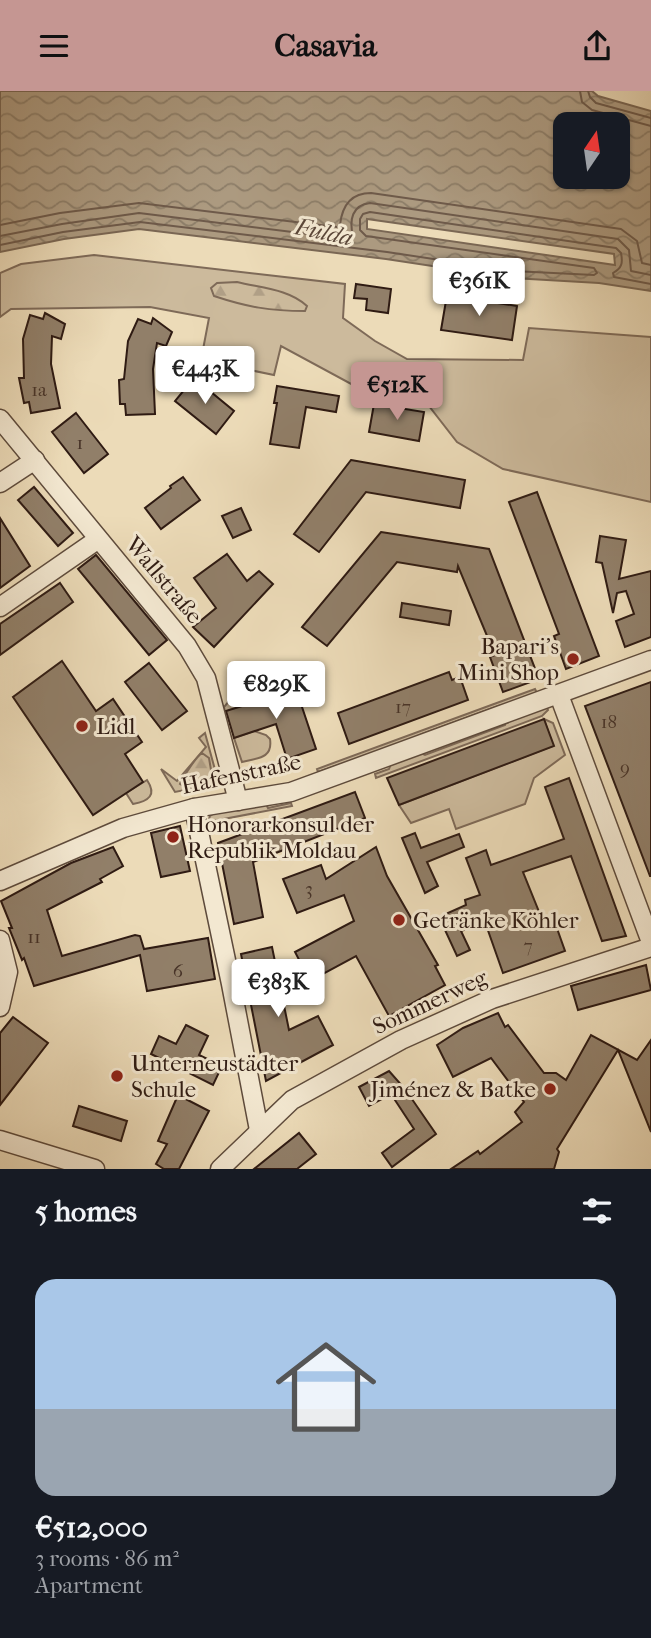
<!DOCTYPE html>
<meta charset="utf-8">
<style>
body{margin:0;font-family:"IM FELL French Canon",serif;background:#20242c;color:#f1f3f6;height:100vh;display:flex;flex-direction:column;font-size:26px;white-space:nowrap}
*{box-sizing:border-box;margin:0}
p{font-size:23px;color:#9ea1a6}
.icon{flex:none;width:38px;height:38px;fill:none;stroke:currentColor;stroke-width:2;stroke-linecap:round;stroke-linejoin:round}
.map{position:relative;height:1078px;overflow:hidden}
.panel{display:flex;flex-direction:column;background:#171b24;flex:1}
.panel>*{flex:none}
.needle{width:46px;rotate:13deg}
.fabs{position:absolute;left:553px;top:21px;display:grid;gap:14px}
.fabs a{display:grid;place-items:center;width:77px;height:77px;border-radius:14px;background:#171b24;box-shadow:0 2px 5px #0004;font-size:35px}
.price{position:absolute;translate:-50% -60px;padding:0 16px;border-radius:7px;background:#fff;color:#222;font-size:23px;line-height:46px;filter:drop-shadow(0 2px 4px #0008)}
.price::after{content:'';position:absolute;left:50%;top:42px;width:21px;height:16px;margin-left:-10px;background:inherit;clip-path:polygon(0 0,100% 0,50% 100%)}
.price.current{background:#c59692;color:#111}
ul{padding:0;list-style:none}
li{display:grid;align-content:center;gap:14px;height:371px;padding:0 35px}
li+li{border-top:2px solid #363941}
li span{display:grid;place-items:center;height:217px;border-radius:21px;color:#555}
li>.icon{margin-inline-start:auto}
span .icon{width:126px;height:126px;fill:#fffc;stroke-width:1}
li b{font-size:30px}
h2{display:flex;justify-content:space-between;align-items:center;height:84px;padding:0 35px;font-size:30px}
header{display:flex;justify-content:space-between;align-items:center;height:91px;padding:0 35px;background:#c59692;color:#111;font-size:32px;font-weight:800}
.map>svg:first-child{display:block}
.green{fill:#ccba9c;stroke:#7e6a58;stroke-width:2}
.forest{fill:url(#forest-firs);stroke:#7e6a58;stroke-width:2}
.water{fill:url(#water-waves);stroke:#7a6754;stroke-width:2;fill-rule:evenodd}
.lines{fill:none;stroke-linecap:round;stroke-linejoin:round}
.shore{stroke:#6e5a4a;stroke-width:2}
.building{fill:#917f69;stroke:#2f1b13;stroke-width:2}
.minor-casing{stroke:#5e4b3c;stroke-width:21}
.minor{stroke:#f3e8d1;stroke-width:18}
.poi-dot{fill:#8f2418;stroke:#f3e8d1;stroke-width:2.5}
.labels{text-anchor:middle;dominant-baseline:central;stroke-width:6;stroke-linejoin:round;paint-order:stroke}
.number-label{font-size:19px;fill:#483428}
.street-label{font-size:23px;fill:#2f1b13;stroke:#f3e8d1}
.poi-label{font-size:23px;fill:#2f1b13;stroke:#f3e8d1;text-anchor:start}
.water-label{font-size:24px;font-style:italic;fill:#5b4739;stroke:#f3e8d1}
</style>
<header><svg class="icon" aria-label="menu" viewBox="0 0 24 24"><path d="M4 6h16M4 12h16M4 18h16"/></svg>Casavia<svg class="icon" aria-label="share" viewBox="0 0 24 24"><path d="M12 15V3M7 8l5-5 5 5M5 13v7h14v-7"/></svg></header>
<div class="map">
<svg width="651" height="1078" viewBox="0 0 651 1078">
<defs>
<pattern id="forest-firs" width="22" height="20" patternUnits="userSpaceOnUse" patternTransform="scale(1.75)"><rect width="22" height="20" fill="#ccba9c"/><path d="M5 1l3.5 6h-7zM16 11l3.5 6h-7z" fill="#b09f86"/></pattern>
<pattern id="water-waves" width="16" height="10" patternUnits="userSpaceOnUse" patternTransform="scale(1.75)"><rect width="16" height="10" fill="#ac9a80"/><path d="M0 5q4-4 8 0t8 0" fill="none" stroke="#8c7d68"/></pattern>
</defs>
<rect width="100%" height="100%" fill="#ecdbb8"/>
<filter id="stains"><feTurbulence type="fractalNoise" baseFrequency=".00286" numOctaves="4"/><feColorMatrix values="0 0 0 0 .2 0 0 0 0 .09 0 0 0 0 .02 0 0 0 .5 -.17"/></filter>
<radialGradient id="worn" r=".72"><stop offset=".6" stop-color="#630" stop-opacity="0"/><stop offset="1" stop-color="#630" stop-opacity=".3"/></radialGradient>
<!-- green -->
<g class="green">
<polygon points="94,164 345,193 343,227 375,250 407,268 523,269 529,237 651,246 651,411 503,378 457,351 425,310 366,301 281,255 274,284 201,269 209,227 150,216 11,218 0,226 0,182 21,173"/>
<polygon points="246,590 254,612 225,621 224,616"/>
<polygon points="535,598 538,604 498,615 422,643 383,662 379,660 318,681 317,678"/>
<polygon points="546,614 548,619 542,625 376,687 375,683 389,678 391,673 421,662 425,664 505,634 506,630"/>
<polygon points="544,628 553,632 565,664 534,687 525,713 456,738 449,718 411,732 399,714 553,655"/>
<path d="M254 640 266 644 270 648C273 668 257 667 242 671L234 647Z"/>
<polygon points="205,642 217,686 216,693 175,701 161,678 177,690 206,656 199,647"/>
<path d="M147 689C157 704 149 710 133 713L126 702Z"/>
<polygon points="291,712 292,715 208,731 210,725 216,721 266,713 268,717"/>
</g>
<!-- forest -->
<g class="forest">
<path d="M237 191C261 197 289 198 307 215L305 220C270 220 247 216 214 205L211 197 217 192Z"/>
<path d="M202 662 209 667 213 691C201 695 192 701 180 693 183 686 196 666 202 662Z"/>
</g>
<!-- water -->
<path class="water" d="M0 0H592L598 5 651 20V200L599 192 512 187 386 168 139 138 64 148 0 161ZM618 33V86H565V33ZM367 128 614 163 615 174 367 138Z"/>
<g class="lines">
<!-- shore -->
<g class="shore">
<polyline points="580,0 582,11 592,19 651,35"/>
<polyline points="588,0 590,6 596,12 651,27"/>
<path d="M0 134 60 122 139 112 337 136 340 134C342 115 351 102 371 102L621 138 637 150 642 172 651 174"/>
<path d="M0 145 62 133 139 122 349 148 353 145C349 129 352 114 370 112L618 148 629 159 631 180 651 184"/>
<path d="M0 154 63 141 140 131 387 161 513 180 594 184 597 182 594 177 366 145 360 139V128L363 123 370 121 616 157 621 162C623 172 622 177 613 182L614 186 651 193"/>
</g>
</g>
<!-- building -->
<g class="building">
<polygon points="356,193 391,198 388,222 366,219 367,208 354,207"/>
<polygon points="447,204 517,215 512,249 441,239"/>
<polygon points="45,222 65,233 61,248 52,245 51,273 60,317 31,322 29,311 24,312 19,287 24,287 23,248 30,224 43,228"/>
<polygon points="153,227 172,241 166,255 157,252 153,278 155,323 126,324 125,313 120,313 119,289 124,288 128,250 138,228 151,233"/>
<polygon points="194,287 234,320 216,343 175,310"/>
<polygon points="277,295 339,305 336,321 306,316 299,357 270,353 277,312 274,312"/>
<polygon points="374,313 424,321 419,350 369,341"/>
<polygon points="76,322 108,363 84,382 52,341"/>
<polygon points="351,369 465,389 460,417 366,401 319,461 294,443"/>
<polygon points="183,386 200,409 161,438 145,417 171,397 170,395"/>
<polygon points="34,396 73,442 58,455 18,409"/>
<polygon points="537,401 599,565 566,578 554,545 559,543 509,411"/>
<polygon points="241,417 251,439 233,447 222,425"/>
<polygon points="0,427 30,475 0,497"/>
<polygon points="381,441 489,458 539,588 503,601 490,566 495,564 458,475 457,481 397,471 327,555 302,536"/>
<polygon points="600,445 626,449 619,488 651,480 651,546 625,556 616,530 634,523 626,500 617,502 613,522 602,472 596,471"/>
<polygon points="227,463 247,490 259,480 273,493 214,556 193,536 216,517 194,487"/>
<polygon points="96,464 167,549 149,564 78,478"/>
<polygon points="60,492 73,511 0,564 0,533"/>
<polygon points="402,512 451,520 449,534 400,526"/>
<polygon points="62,570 96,620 113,608 142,651 125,663 143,691 93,724 13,606"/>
<polygon points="149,572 187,620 162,639 125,591"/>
<polygon points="449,581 452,589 460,586 468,609 349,653 338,622"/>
<polygon points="651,591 651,785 650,785 585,615"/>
<polygon points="295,595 316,658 287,668 276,633 234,647 226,620 268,607 267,604"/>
<polygon points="544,628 554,655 399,714 387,687"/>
<polygon points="569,687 626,845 602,850 571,765 523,781 544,833 554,829 565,860 503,882 485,831 461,840 470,859 457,865 439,826 466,814 465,809 480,804 466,767 486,759 491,774 564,748 545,696"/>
<polygon points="355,701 365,727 253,771 263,826 234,833 218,752"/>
<polygon points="180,735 190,780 161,786 151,742"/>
<polygon points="415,742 421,757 459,743 464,756 427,771 438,795 425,802 402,747"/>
<polygon points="113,756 123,775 100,788 102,791 47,819 62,865 135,844 140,845 144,858 208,847 215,888 147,900 140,864 34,895 24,867 22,869 9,837 12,837 1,810 71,772"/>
<polygon points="376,756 387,785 438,874 435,875 445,894 389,925 356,865 310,890 295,861 354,830 344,804 297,822 283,788 321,774 326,788"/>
<polygon points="272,856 289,939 318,925 333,954 266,990 241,863"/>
<polygon points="646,874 651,899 578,919 571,895"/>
<polygon points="498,922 505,936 508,934 544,982 556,982 566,989 591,944 637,969 651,949 651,1041 618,959 557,1058 559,1061 554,1078 451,1078 478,1060 480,1063 522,1031 515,1021 524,1011 491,967 453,986 437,954 463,937"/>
<polygon points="13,926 48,952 0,1014 0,942"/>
<polygon points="186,934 208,945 199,964 222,975 213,994 151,963 159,945 176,953"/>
<polygon points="389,980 405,998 436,1043 392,1076 382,1062 414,1038 391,1003 369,1015 359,996"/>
<polygon points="178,1004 209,1020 179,1078 164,1078 156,1073 167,1053 158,1050"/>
<polygon points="79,1015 127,1030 121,1050 73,1035"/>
<polygon points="299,1042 316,1063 297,1078 254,1078"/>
</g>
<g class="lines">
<defs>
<g id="minor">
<polyline points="0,328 187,555 206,587 238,710"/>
<polyline points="0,392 35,369"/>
<polyline points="0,516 97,449"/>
<polyline points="559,604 651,851"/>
<polyline points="194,717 231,893 259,1039"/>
<polyline points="0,790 123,737 194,717 291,701 651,569"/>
<polyline points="0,849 8,881 0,916"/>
<polyline points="0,1049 95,1078"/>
<polyline points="220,1078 292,1009 401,949 492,908 651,856"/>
</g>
</defs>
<!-- minor casing -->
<use href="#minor" class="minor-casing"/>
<!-- minor -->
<use href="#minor" class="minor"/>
</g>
<!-- markers -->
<g class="poi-dot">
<circle cx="573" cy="568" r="7"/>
<circle cx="82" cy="635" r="7"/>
<circle cx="173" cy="746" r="7"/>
<circle cx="399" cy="829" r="7"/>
<circle cx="117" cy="985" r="7"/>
<circle cx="550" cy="998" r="7"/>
</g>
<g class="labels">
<!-- number labels -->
<g class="number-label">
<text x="39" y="299">1a</text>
<text x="80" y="352">1</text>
<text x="403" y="616">17</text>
<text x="609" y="631">18</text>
<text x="625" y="677">9</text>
<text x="309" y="798">3</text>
<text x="34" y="846">11</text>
<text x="528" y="855">7</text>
<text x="178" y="880">6</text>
</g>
<!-- street labels -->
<g class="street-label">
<text transform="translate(164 489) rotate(50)">Wallstraße</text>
<text transform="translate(241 683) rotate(-12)">Hafenstraße</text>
<text transform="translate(430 911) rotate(-25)">Sommerweg</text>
</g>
<!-- poi labels -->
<g class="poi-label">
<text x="559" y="555" text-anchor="end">Bapari's<tspan x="559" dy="26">Mini Shop</tspan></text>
<text x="96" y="635">Lidl</text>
<text x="187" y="733">Honorarkonsul der<tspan x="187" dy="26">Republik Moldau</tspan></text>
<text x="413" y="829">Getränke Köhler</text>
<text x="131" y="972">Unterneustädter<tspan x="131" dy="26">Schule</tspan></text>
<text x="536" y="998" text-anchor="end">Jiménez &amp; Batke</text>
</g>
<!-- water labels -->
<g class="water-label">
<text transform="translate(324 141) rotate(12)">Fulda</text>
</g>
</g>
<rect width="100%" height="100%" filter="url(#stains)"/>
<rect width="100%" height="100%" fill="url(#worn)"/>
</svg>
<div class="fabs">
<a><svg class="needle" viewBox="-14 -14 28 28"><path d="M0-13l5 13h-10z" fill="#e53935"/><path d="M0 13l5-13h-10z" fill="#9ea1a6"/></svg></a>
</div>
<b class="price" style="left:479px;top:227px">€361K</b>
<b class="price" style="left:205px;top:315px">€443K</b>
<b class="price current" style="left:397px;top:331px">€512K</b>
<b class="price" style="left:276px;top:630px">€829K</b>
<b class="price" style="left:278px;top:928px">€383K</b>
</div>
<section class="panel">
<h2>5 homes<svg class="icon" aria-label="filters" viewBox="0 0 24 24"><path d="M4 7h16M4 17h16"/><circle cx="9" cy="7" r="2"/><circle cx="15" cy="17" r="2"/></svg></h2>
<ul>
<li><span style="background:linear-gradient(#a9c7e8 60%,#9aa5b1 0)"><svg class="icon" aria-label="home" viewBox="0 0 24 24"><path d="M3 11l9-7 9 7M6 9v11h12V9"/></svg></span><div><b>€512,000</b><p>3 rooms · 86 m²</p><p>Apartment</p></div></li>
</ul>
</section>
